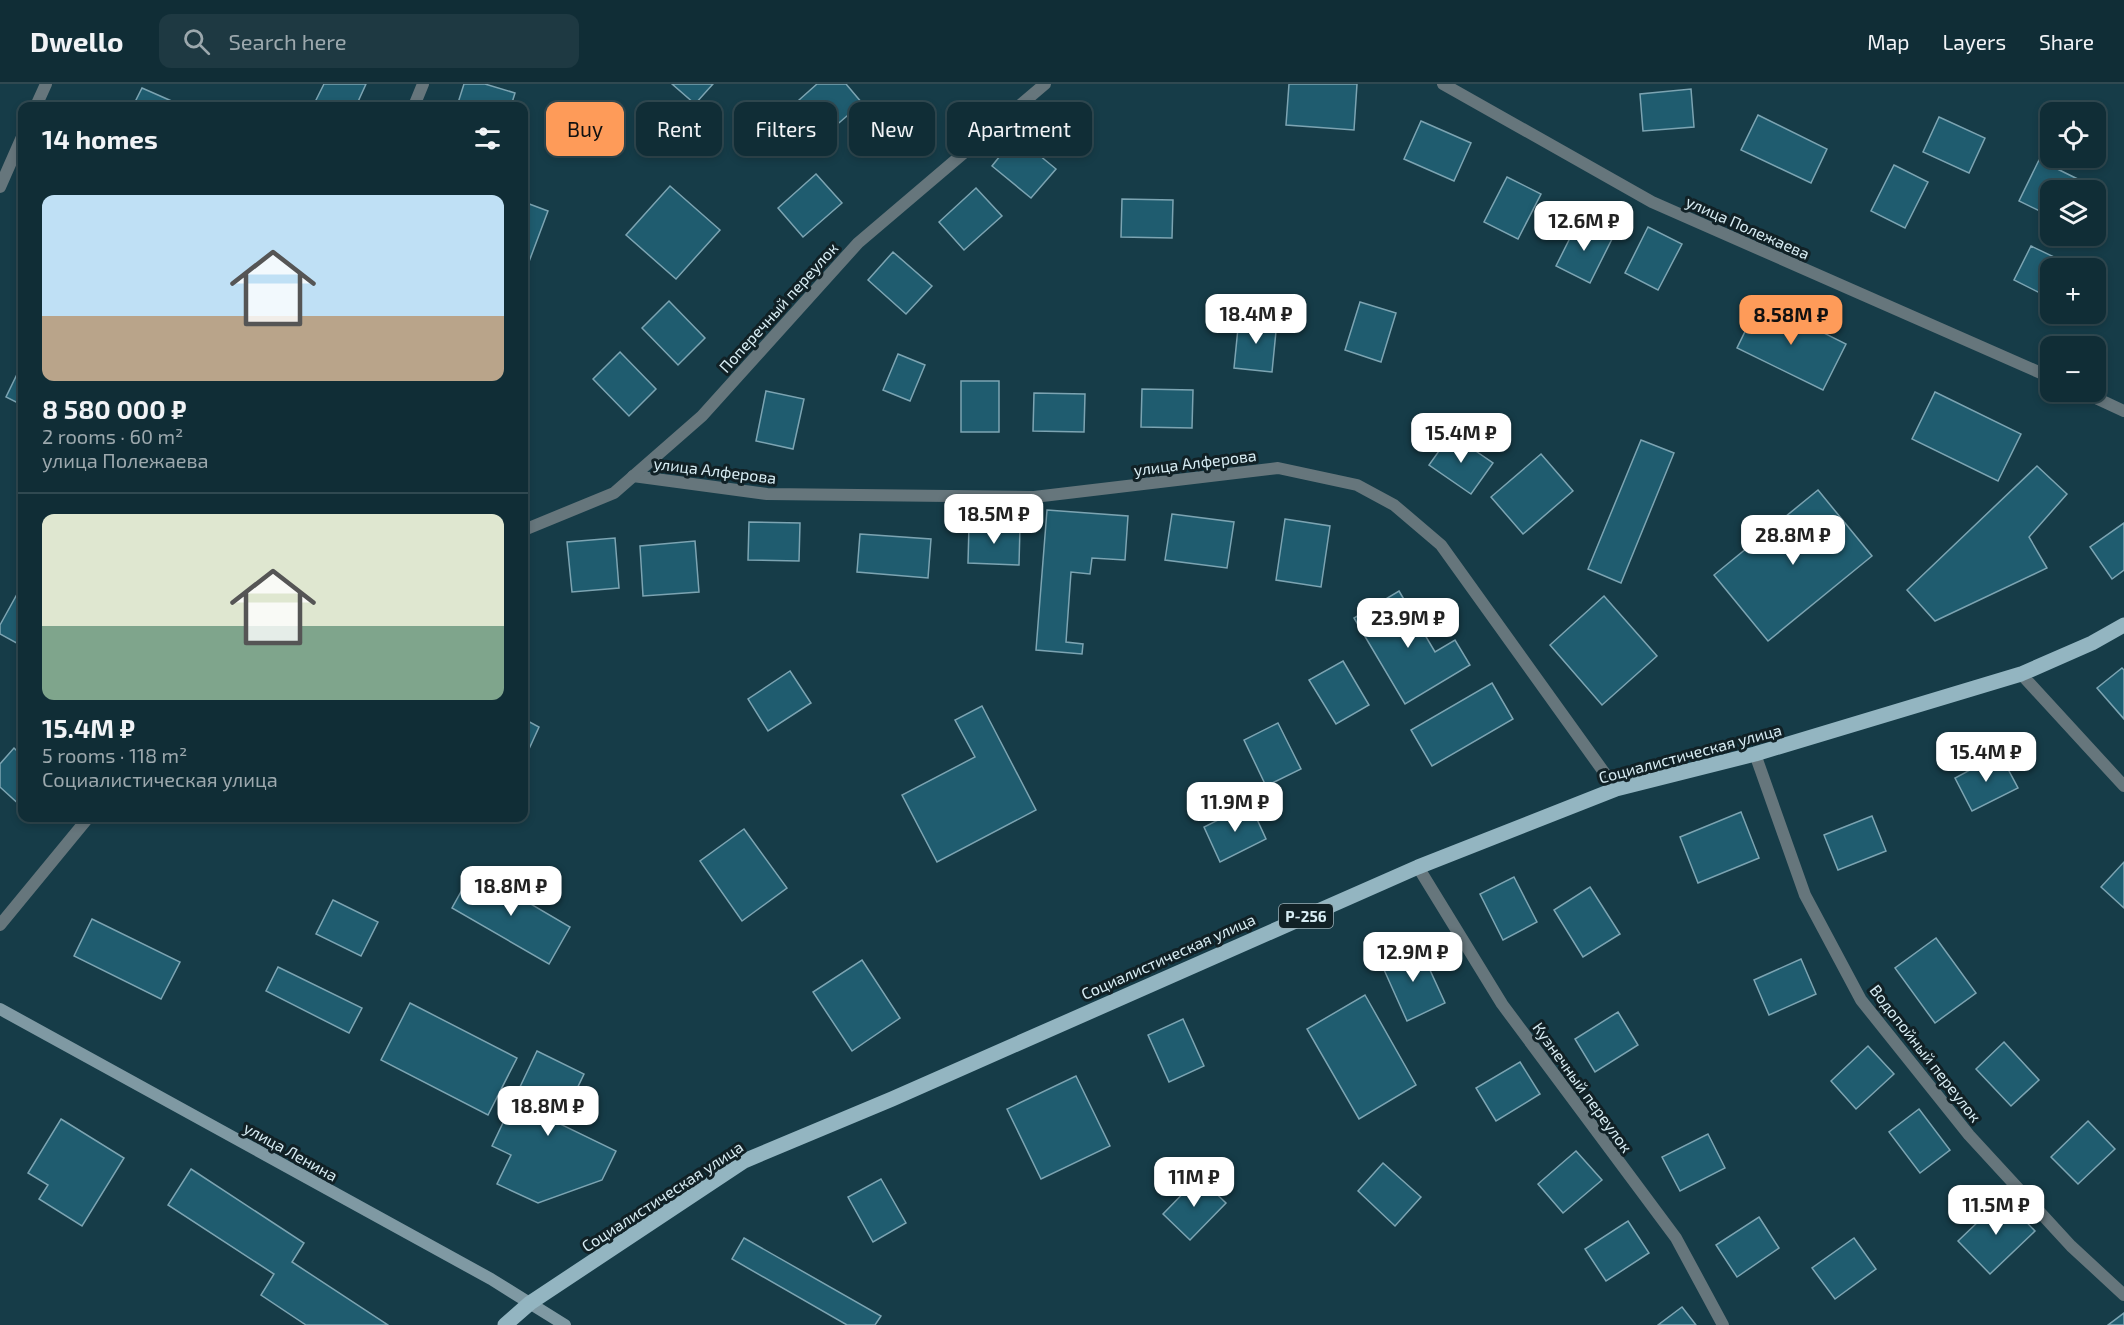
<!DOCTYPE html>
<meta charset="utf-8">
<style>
body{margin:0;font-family:"Exo 2",sans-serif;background:#1e3942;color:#f1f3f6;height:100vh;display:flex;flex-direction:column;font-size:22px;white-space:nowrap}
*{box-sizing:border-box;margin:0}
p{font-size:20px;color:#9ca8ad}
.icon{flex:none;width:33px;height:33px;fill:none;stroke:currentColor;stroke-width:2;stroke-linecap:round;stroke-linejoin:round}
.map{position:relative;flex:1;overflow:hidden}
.side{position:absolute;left:18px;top:18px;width:510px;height:720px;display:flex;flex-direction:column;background:#102d36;border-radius:12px;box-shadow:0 3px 9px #0003,0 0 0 2px #304951}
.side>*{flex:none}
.top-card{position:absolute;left:546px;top:18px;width:570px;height:54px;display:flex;gap:12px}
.buttons{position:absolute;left:2040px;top:18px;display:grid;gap:12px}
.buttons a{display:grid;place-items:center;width:66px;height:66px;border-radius:12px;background:#102d36;box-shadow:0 3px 9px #0003,0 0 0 2px #304951;font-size:30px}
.price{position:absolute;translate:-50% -51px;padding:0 14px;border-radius:12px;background:#fff;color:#222;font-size:20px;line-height:39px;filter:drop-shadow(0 2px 3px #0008)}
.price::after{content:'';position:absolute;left:50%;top:36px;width:18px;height:14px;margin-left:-9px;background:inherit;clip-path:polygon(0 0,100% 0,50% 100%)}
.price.active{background:#fe9b59;color:#111}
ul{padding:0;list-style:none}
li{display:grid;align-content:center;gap:12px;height:318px;padding:0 24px}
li+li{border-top:2px solid #304951}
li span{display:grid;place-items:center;height:186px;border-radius:12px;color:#555}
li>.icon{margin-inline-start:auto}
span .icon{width:108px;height:108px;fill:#fffc;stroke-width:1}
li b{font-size:26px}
h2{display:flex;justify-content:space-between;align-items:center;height:72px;padding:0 24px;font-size:26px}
.chip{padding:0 21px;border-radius:12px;background:#102d36;box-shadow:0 3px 9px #0003,0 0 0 2px #304951;font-size:21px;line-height:54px}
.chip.active{background:#fe9b59;color:#111}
header{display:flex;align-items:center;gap:36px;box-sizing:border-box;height:84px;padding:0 30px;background:#102d36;border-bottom:2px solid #304951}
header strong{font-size:28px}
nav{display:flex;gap:33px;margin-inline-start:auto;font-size:21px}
.search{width:420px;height:54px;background:#1e3942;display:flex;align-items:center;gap:15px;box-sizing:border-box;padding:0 21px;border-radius:12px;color:#9ca8ad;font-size:22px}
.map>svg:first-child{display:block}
.building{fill:#1f5c6f;stroke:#7ca4b2;stroke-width:1.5}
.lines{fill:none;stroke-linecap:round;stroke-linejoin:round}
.lane{stroke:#66767c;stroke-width:12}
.street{stroke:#66767c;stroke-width:12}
.secondary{stroke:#7f99a3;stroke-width:12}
.primary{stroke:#93b5c1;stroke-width:15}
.labels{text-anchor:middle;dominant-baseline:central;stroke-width:6;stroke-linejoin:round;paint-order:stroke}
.shield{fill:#112126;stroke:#9cafb6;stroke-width:1.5}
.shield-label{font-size:15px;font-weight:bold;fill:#d7ecf3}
.street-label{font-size:16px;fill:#d7ecf3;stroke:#112126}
</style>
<header>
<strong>Dwello</strong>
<div class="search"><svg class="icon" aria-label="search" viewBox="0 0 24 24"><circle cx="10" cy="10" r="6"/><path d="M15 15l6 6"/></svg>Search here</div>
<nav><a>Map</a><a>Layers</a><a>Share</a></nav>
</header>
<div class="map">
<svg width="2124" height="1241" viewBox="0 0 2124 1241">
<rect width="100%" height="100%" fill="#163c48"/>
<!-- building -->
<g class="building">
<polygon points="324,0 366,0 356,22 319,22 314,20"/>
<polygon points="464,0 485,0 515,9 511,22 457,22"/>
<polygon points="672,0 713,0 695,20"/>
<polygon points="817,0 846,0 862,19 818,57 790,24"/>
<polygon points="1289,0 1357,0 1354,46 1286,41"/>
<polygon points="142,4 183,22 133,22"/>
<polygon points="1691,5 1694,43 1643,47 1640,10"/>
<polygon points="1758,31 1827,65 1811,99 1741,66"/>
<polygon points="1939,33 1985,54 1969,89 1923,68"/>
<polygon points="1421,37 1471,59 1454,97 1404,75"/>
<polygon points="1016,52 1056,85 1031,114 992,82"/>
<polygon points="2039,76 2094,103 2093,106 2050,106 2050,132 2019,117"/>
<polygon points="1894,81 1928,98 1905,144 1871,127"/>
<polygon points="816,90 842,119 803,153 778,124"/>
<polygon points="1507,93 1541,110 1518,155 1484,138"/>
<polygon points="670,102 720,146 676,195 626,151"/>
<polygon points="976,104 1002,132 964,166 939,138"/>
<polygon points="1122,115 1173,116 1172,154 1121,153"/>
<polygon points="524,118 548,127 524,191"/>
<polygon points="1579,136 1613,153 1590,199 1556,182"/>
<polygon points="1648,143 1682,160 1658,206 1625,189"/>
<polygon points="2031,162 2077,184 2050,184 2050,214 2014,196"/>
<polygon points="893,168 932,202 906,230 868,196"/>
<polygon points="669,217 705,254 678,281 642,244"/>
<polygon points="1760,217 1846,260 1823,306 1737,264"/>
<polygon points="1360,218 1396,229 1381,278 1345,266"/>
<polygon points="1239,234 1277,237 1272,288 1234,284"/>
<polygon points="620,268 656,305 629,332 593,295"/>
<polygon points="898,270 925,281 910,317 883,306"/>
<polygon points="22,280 22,321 6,313"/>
<rect x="961" y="297" width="38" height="51"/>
<polygon points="1142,305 1193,306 1192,344 1141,343"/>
<polygon points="766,307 804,315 793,365 756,357"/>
<polygon points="1935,308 2021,350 1998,397 1912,355"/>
<polygon points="1034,309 1085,310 1084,348 1033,347"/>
<polygon points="1451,350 1493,379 1471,410 1429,381"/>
<polygon points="1641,356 1674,369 1621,499 1588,485"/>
<polygon points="1541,370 1573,407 1523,450 1491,413"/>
<polygon points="2037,382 2067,410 2029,453 2047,484 1935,537 1907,506"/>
<polygon points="1818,406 1872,472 1768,557 1714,491"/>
<polygon points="1047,426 1128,432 1125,476 1092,474 1090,490 1071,488 1066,558 1083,560 1082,570 1036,566"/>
<polygon points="1172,430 1234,438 1227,484 1165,476"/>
<polygon points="1285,435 1330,442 1321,503 1276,496"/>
<polygon points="749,438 800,439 799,477 748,476"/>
<polygon points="2124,439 2124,486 2112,495 2090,463"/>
<polygon points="969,441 1020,442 1019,481 968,479"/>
<polygon points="860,450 931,455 928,494 857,488"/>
<polygon points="615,454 619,504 572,508 567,458"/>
<polygon points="695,457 699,508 643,512 640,462"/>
<polygon points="21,503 22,503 22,562 0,550 0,541"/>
<polygon points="1399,507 1435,568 1455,556 1470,581 1405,620 1354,534"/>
<polygon points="1604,512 1657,572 1602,621 1550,561"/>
<polygon points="1343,577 1369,621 1336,640 1309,596"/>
<polygon points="2122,584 2124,586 2124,635 2097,604"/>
<polygon points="790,587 811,619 768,647 748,615"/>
<polygon points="1492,599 1513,635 1432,682 1411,646"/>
<polygon points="982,622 1036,726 937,778 902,711 975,673 955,636"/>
<polygon points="524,635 539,643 524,676"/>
<polygon points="1278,639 1301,685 1266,702 1244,656"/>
<polygon points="14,664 22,672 22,723 0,703 0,680"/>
<polygon points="2000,670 2018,704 1972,727 1955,694"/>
<polygon points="1250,720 1266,755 1220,778 1204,743"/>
<polygon points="1741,728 1759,774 1698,799 1680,753"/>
<polygon points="1872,732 1886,767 1838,786 1824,751"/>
<polygon points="744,745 787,804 742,837 700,777"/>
<polygon points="2124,778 2124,824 2101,803"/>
<polygon points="473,786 570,843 549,880 452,824"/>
<polygon points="1514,793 1537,838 1503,856 1480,810"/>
<polygon points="1590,803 1620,850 1583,873 1554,826"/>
<polygon points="333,816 378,838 361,872 316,850"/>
<polygon points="92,835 180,878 161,915 74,872"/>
<polygon points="1936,854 1976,909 1935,939 1895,884"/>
<polygon points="1419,862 1445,919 1407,937 1381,879"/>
<polygon points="1801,875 1816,910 1769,931 1754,896"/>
<polygon points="862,876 900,934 852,967 813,908"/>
<polygon points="278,883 362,924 349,949 266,907"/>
<polygon points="1365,911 1416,1001 1359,1035 1307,945"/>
<polygon points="410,919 517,974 488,1031 381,976"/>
<polygon points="1618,928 1638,961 1595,988 1575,955"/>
<polygon points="1183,935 1204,982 1169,998 1148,951"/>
<polygon points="2004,958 2039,996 2011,1022 1976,985"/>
<polygon points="1868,962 1894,990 1856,1025 1831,997"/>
<polygon points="537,967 584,990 560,1040 616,1067 602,1096 538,1119 497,1100 511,1071 492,1062"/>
<polygon points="1520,978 1540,1010 1496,1037 1476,1004"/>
<polygon points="1076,992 1110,1062 1041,1095 1007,1025"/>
<polygon points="1919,1025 1950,1066 1920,1089 1889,1048"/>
<polygon points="61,1035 124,1074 82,1142 39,1115 48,1101 28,1089"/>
<polygon points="2088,1037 2115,1065 2078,1100 2051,1073"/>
<polygon points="1708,1050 1725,1084 1680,1107 1662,1073"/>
<polygon points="1576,1067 1602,1096 1563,1129 1538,1100"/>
<polygon points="1383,1079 1421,1113 1395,1142 1358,1107"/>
<polygon points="191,1085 304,1159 292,1178 388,1241 306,1241 261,1211 274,1190 168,1121"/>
<polygon points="1199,1093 1226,1119 1190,1156 1163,1130"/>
<polygon points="881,1095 906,1139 873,1158 848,1113"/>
<polygon points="2003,1114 2035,1147 1990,1190 1958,1157"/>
<polygon points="1759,1133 1779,1164 1737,1193 1716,1161"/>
<polygon points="1628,1137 1649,1169 1606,1197 1585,1165"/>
<polygon points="744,1154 881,1232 875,1241 847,1241 732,1175"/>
<polygon points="1854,1154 1876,1185 1835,1215 1812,1184"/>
<polygon points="1682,1223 1696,1241 1658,1241"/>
<polygon points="2124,1229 2124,1241 2108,1241"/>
</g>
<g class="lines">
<!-- lane -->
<polyline class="lane" points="2021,590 2124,702"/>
<!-- street -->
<g class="street">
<polyline points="1443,0 1652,118 2050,293"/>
<polyline points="36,22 46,0"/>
<polyline points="414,22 423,0"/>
<polyline points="0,103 22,53"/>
<polyline points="2083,308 2124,327"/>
<polyline points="633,392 767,410 1034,413 1278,384 1357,401 1394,421 1441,461 1616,705"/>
<polyline points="524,446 614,409 702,332 858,159 1045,0"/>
<polyline points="1755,670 1805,811 1861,916 1969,1051 2071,1162 2124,1211"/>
<polyline points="1418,783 1502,920 1676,1154 1723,1241"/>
<polyline points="0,841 88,734"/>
</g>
<!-- secondary -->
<polyline class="secondary" points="0,925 491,1195 565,1241"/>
<!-- primary -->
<polyline class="primary" points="505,1241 530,1219 744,1077 892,1015 1418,783 1616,705 1755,670 2021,590 2092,559 2124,541"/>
</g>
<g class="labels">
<!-- shield labels -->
<rect class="shield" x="1279" y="820" width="54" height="24" rx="4.5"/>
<g class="shield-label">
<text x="1306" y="832">Р-256</text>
</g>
<!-- street labels -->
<g class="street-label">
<text transform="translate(1748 143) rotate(24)">улица Полежаева</text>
<text transform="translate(778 223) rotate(-48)">Поперечный переулок</text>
<text transform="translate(1195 378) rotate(-7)">улица Алферова</text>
<text transform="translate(715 386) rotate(7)">улица Алферова</text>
<text transform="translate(1690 669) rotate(-15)">Социалистическая улица</text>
<text transform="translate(1168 872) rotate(-24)">Социалистическая улица</text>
<text transform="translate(1926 969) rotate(52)">Водопойный переулок</text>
<text transform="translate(1583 1003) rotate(54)">Кузнечный переулок</text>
<text transform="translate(291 1067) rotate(29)">улица Ленина</text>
<text transform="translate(662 1112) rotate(-33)">Социалистическая улица</text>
</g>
</g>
</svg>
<div class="buttons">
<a><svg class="icon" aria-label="locate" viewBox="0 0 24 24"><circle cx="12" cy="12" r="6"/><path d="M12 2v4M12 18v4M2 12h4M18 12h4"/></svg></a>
<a><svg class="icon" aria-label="layers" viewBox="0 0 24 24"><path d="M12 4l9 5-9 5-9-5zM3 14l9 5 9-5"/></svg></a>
<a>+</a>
<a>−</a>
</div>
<b class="price" style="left:1584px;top:168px">12.6M ₽</b>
<b class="price" style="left:1256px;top:261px">18.4M ₽</b>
<b class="price active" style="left:1791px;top:262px">8.58M ₽</b>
<b class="price" style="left:1461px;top:380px">15.4M ₽</b>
<b class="price" style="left:994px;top:461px">18.5M ₽</b>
<b class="price" style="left:1793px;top:482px">28.8M ₽</b>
<b class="price" style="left:1408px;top:565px">23.9M ₽</b>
<b class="price" style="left:1986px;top:699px">15.4M ₽</b>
<b class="price" style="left:1235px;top:749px">11.9M ₽</b>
<b class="price" style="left:511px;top:833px">18.8M ₽</b>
<b class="price" style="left:1413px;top:899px">12.9M ₽</b>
<b class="price" style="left:548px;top:1053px">18.8M ₽</b>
<b class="price" style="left:1194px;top:1124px">11M ₽</b>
<b class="price" style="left:1996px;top:1152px">11.5M ₽</b>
<div class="top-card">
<a class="chip active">Buy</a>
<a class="chip">Rent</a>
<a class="chip">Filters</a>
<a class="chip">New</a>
<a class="chip">Apartment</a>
</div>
<section class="side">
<h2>14 homes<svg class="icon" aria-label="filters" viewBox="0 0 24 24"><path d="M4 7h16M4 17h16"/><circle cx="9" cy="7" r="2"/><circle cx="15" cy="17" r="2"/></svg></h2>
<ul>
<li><span style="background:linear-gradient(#bfe0f5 65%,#b9a48a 0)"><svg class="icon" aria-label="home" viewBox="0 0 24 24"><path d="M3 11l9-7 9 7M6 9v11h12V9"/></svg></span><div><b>8 580 000 ₽</b><p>2 rooms · 60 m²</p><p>улица Полежаева</p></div></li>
<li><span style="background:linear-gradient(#dfe7d0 60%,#7fa58c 0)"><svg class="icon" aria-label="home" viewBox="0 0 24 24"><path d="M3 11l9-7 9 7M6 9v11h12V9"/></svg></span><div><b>15.4M ₽</b><p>5 rooms · 118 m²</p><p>Социалистическая улица</p></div></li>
</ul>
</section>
</div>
